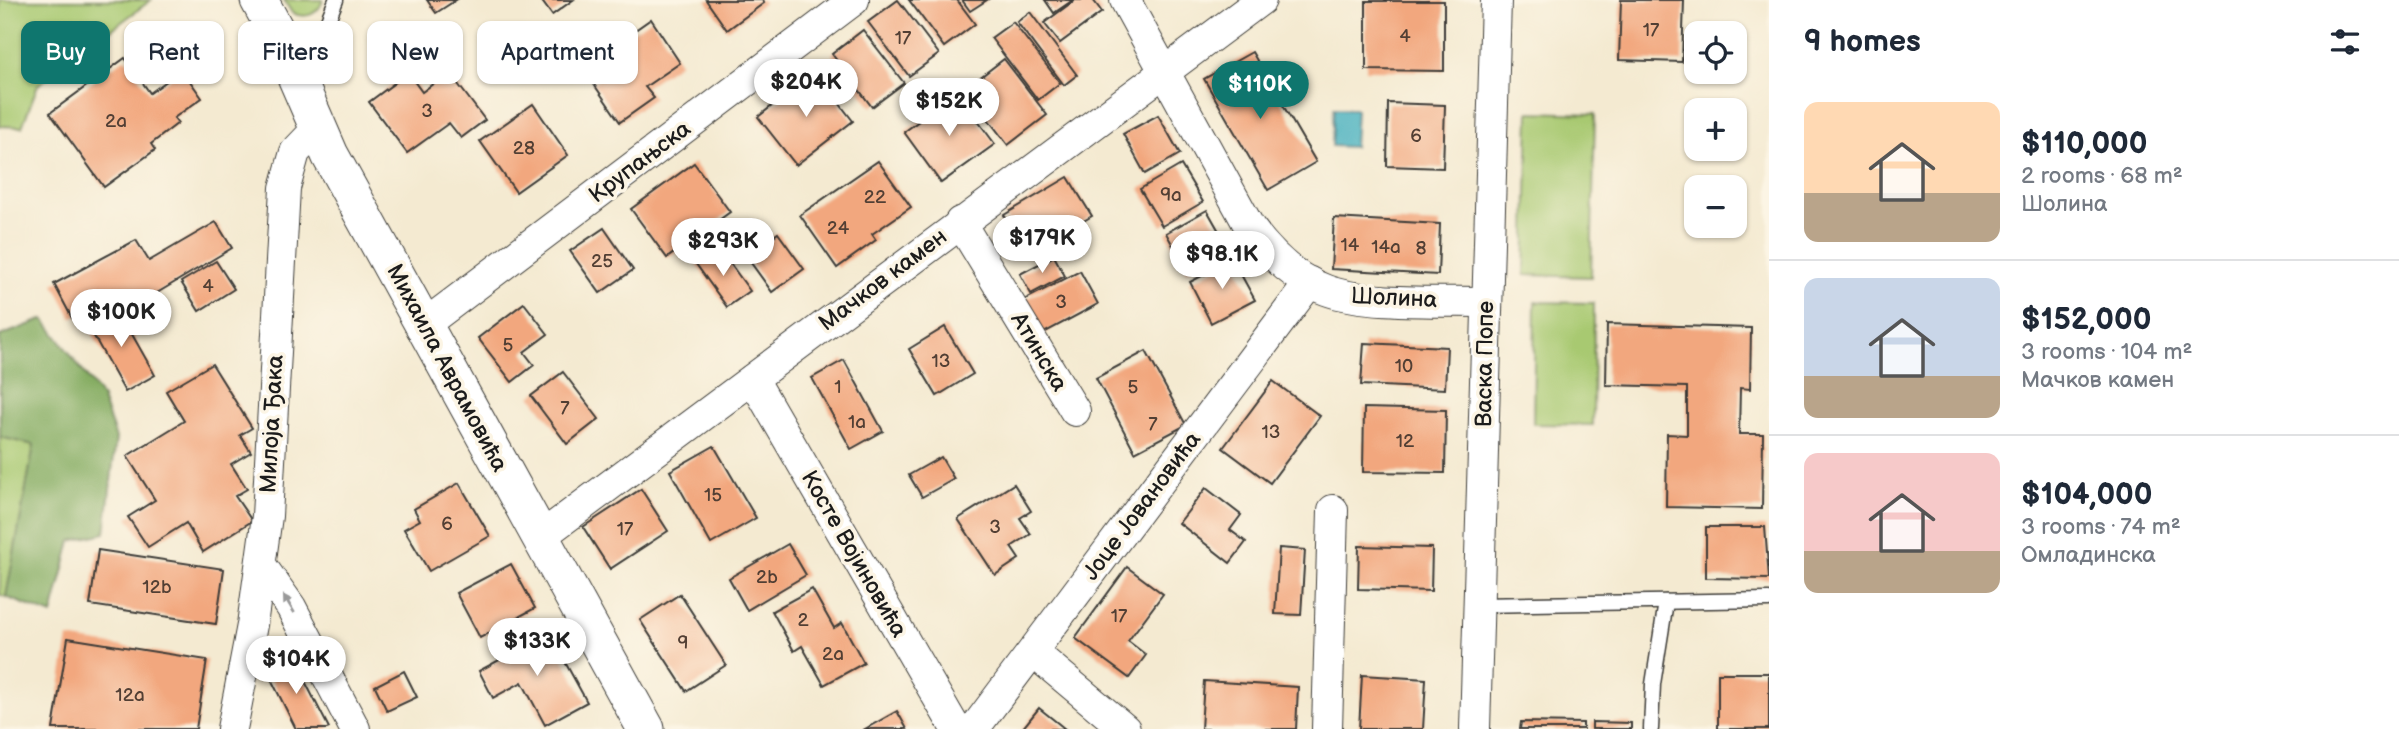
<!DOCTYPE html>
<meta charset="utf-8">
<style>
body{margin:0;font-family:"Balsamiq Sans",sans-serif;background:#f6f6f7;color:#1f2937;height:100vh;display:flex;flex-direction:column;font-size:26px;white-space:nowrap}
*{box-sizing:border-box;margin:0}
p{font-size:23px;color:#747a83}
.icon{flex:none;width:38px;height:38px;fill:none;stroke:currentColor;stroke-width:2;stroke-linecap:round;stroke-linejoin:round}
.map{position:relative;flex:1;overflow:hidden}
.sheet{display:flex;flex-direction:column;background:#fff;width:630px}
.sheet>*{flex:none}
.banner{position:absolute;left:21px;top:21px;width:665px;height:63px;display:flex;gap:14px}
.tools{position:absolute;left:1684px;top:21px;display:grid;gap:14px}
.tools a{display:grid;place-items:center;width:63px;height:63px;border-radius:14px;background:#fff;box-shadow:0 2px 5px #0004;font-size:35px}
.price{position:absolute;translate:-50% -60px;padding:0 16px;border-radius:24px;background:#fff;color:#222;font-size:23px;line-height:46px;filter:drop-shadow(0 2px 4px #0008)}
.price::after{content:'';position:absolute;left:50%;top:42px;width:21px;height:16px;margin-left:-10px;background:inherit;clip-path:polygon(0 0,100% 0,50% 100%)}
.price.on{background:#0f766e;color:#fff}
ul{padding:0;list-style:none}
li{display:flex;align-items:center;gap:21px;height:175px;padding:0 35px}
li+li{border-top:2px solid #e0e1e3}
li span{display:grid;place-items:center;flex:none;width:196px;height:140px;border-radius:14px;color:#555}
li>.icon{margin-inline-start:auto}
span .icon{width:84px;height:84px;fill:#fffc;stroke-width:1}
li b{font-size:30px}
h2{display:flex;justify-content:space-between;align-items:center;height:84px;padding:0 35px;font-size:30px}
.chip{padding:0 24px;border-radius:14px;background:#fff;box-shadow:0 2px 5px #0004;font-size:24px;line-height:63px}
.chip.on{background:#0f766e;color:#fff}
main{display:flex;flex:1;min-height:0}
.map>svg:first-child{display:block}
.green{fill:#a8c971;stroke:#627246;stroke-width:2}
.forest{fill:#86ad63;stroke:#516440;stroke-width:2}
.water{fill:#40aebe;stroke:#2e656d;stroke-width:2}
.building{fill:#f2a77e}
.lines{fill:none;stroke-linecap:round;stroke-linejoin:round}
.service-casing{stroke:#3c3b37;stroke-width:17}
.minor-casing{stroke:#3c3b37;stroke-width:32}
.tertiary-casing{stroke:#3c3b37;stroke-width:39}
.service{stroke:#fff;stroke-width:14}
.minor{stroke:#fff;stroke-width:30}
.tertiary{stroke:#fff;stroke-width:37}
.oneway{fill:#999}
.labels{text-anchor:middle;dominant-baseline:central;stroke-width:7;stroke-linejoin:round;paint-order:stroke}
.number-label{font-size:19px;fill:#523f34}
.street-label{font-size:23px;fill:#1c1c1c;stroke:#fcf5e5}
</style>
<main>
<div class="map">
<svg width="1769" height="729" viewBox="0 0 1769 729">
<rect width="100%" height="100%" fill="#fcf5e5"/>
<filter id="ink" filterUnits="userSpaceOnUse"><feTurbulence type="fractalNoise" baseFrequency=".0143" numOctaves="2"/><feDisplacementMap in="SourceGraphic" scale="14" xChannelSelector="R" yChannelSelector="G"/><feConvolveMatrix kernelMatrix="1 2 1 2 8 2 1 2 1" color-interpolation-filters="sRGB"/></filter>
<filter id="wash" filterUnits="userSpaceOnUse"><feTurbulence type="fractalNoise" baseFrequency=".00686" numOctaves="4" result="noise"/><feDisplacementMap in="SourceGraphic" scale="28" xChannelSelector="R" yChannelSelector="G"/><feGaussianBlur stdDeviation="1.57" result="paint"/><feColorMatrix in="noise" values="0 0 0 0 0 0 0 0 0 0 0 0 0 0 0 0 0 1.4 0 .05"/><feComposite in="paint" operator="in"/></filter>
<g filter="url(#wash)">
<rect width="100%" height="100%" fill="#f4ead1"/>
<!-- green -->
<g class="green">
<polygon points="0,0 151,0 38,85 22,127 0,126"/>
<path d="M284 0H323C318 15 306 19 292 13Z"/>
<polygon points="1529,112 1595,114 1591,277 1525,275"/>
<polygon points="1535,302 1594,303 1593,425 1533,424"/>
<polygon points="0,437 34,445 6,597 0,595"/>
</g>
<!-- forest -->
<polygon class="forest" points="44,319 101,396 116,438 105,533 71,541 52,615 6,597 34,445 0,437 0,336"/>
<!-- water -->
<polygon class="water" points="1334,108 1356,109 1354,147 1332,146"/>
<g id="blocks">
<!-- building -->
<g class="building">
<polygon points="427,0 456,0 436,13"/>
<polygon points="541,0 573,0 552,15"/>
<polygon points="706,0 762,0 764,3 727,30"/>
<polygon points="898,0 939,54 909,76 868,22"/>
<polygon points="909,0 957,0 975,24 944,47"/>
<polygon points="962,0 987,0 970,11"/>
<polygon points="1045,0 1073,0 1054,13"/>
<polygon points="1075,0 1093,0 1102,12 1060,43 1044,23"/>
<polygon points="1621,0 1684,0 1682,62 1619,60"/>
<polygon points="1366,1 1444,1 1444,71 1366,70"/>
<polygon points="1030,12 1077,75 1064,85 1017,22"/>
<polygon points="651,19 680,63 645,87 654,98 620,122 593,83 625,61 614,45"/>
<polygon points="1013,22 1060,83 1038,100 991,38"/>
<polygon points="863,30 904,83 872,107 832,54"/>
<polygon points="1252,52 1316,162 1268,190 1204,79"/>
<polygon points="125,58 150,93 182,70 202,98 174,118 178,123 151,144 155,150 104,187 50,113"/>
<polygon points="1004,59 1047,115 1008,145 965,89"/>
<polygon points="449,72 485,120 461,138 449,123 407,153 369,102 408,73 422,92"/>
<polygon points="815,72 853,121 796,165 758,117"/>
<polygon points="957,93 995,144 941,183 904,132"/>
<polygon points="1388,103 1445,105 1443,168 1387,166"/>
<polygon points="533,104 568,155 516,192 480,141"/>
<polygon points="1158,115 1180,154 1145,174 1123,134"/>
<polygon points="878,161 911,207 872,234 876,240 837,268 800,215"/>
<polygon points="694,163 730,212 667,258 631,209"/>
<polygon points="1181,165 1203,202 1162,226 1140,189"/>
<polygon points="1068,177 1092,216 1028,254 1004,215"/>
<polygon points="1207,210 1228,247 1187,271 1166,233"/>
<polygon points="1334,218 1440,224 1438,275 1331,269"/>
<polygon points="216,222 232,248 127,311 116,293 72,318 54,284 136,240 149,261"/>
<polygon points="604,228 633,270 600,293 570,251"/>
<polygon points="778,233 804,269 772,292 746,256"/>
<polygon points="719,248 750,291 727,307 696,264"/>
<polygon points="1054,256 1065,276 1031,294 1020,274"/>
<polygon points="1233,260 1255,300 1211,323 1190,282"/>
<polygon points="216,261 234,289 199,311 181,282"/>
<polygon points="1080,271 1098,304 1042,334 1024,300"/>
<polygon points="524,303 548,334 524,352 534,365 512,382 478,338"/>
<polygon points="116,306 155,375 125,392 86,322"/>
<polygon points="1607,324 1751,328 1750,389 1740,388 1739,434 1763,434 1762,509 1666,507 1667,434 1687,435 1687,387 1606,385"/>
<polygon points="945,327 973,374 937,396 909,349"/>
<polygon points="1364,343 1447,347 1445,389 1361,385"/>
<polygon points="1146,351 1186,425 1135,452 1096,378"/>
<polygon points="844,360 883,431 851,449 812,378"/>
<polygon points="212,364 252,428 240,435 251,452 231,464 247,489 235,496 252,521 203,552 186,523 148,547 128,517 155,500 127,456 184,421 166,391"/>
<polygon points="563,372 599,419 567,444 531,396"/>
<polygon points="1273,381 1320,416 1270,483 1223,448"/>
<polygon points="1364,408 1446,410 1445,473 1363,472"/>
<polygon points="714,446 756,518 711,544 670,471"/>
<polygon points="941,457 954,479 922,497 909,475"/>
<polygon points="459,483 490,536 429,571 404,529 420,520 414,509"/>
<polygon points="1014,484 1031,511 1020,518 1031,534 1011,547 1019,559 995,575 958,519"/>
<polygon points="1206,488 1241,515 1230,530 1246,542 1230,563 1179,523"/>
<polygon points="641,489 668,531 610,569 583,527"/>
<polygon points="1706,527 1765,527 1769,579 1706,578"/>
<polygon points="788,544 806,575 747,610 729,578"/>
<polygon points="1359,546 1432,548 1431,591 1358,589"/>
<polygon points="1279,548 1305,550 1301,615 1275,614"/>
<polygon points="98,550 224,569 216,624 90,605"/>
<polygon points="511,564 535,608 480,638 456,593"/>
<polygon points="1127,567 1163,594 1128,641 1146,655 1129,678 1075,638"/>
<polygon points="812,589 834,628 842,623 864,663 824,685 802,646 794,651 772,611"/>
<polygon points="680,594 726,665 686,691 640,620"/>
<polygon points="549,633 587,702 545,725 522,682 493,698 479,671"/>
<polygon points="68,638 207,660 196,729 53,729"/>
<polygon points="292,656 329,728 327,729 296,729 266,669"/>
<polygon points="404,671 417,697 387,711 375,686"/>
<rect x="1718" y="673" width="51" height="56"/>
<polygon points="1362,675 1426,679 1423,729 1359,729"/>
<polygon points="1204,681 1298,687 1296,729 1201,729"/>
<polygon points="1039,708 1059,724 1065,729 1022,729"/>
<polygon points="897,711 907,729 865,729"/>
<polygon points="1521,722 1583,723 1583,729 1520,729"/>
<polygon points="1592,722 1631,723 1631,729 1592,729"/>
</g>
</g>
</g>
<g filter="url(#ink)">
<use href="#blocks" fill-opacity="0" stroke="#3c3b37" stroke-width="2"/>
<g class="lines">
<defs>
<g id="service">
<polyline points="291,63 326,25 336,0"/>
<polyline points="1479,605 1769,600"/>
<polyline points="1651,729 1653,684 1666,602"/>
</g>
<g id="minor">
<path d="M1125 0 1249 226C1268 252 1295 279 1326 290 1366 305 1442 301 1486 302"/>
<polyline points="960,222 1075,411"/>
<polyline points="425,324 854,0"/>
<polyline points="753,379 956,729"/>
<polyline points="539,538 1261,0"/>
<polyline points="261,565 291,607 355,729"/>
<polyline points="1033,652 1125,729"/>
<polyline points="232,729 252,625 267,516 285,188 295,152 318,128"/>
<polyline points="974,729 1310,282"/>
<polyline points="1327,729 1333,510"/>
<polyline points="1475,729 1496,0"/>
</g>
<polyline id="tertiary" points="259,0 278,35 330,155 646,729"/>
</defs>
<!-- service casing -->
<use href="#service" class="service-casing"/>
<!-- minor casing -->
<use href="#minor" class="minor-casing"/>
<!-- tertiary casing -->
<use href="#tertiary" class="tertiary-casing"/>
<!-- service -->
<use href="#service" class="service"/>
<!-- minor -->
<use href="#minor" class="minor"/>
<!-- tertiary -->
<use href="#tertiary" class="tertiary"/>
</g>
<!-- one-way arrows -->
<defs><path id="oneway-solid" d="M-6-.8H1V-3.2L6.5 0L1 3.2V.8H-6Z" transform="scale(1.75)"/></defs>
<use class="oneway" href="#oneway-solid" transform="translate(289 604) rotate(-122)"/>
</g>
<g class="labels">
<!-- number labels -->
<g class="number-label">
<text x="1651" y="30">17</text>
<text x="1405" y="36">4</text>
<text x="903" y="38">17</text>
<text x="427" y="111">3</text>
<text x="116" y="121">2a</text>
<text x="1416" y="136">6</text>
<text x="524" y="148">28</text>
<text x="1171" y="195">9a</text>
<text x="875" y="197">22</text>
<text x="838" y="228">24</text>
<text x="1350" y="245">14</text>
<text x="1386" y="247">14a</text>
<text x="1421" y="248">8</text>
<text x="602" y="261">25</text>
<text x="208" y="286">4</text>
<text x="1061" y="302">3</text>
<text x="508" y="345">5</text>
<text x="941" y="361">13</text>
<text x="1404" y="366">10</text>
<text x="838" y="387">1</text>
<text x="1133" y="387">5</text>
<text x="565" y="408">7</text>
<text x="857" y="422">1a</text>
<text x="1153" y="424">7</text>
<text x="1271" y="432">13</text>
<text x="1405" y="441">12</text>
<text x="713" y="495">15</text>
<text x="447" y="524">6</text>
<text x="995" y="527">3</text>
<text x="625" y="529">17</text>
<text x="767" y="577">2b</text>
<text x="157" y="587">12b</text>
<text x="1119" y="616">17</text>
<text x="803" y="620">2</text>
<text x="683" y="643">9</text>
<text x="833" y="654">2a</text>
<text x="130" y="695">12a</text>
</g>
<!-- street labels -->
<g class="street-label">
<text transform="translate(640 162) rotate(-37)">Крупањска</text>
<text transform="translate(883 280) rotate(-37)">Мачков камен</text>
<text transform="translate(1394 298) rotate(3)">Шолина</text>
<text transform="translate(1039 352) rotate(59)">Атинска</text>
<text transform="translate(1485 364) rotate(-89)">Васка Попе</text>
<text transform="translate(447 368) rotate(62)">Михаила Аврамовића</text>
<text transform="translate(272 424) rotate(-87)">Милоја Ђака</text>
<text transform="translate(1142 506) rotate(-53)">Јоце Јовановића</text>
<text transform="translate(854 554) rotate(60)">Косте Војиновића</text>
</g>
</g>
</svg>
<div class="tools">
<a><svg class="icon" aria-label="locate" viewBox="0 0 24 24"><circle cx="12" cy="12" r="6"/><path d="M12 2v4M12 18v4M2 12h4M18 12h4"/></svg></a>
<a>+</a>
<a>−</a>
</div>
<b class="price" style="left:806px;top:119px">$204K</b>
<b class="price on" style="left:1260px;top:121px">$110K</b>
<b class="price" style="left:949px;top:138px">$152K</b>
<b class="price" style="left:1042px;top:275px">$179K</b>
<b class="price" style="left:723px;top:278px">$293K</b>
<b class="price" style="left:1222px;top:291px">$98.1K</b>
<b class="price" style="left:121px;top:349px">$100K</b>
<b class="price" style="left:537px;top:678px">$133K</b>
<b class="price" style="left:296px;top:696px">$104K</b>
<div class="banner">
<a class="chip on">Buy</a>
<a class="chip">Rent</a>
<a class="chip">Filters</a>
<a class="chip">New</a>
<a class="chip">Apartment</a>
</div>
</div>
<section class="sheet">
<h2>9 homes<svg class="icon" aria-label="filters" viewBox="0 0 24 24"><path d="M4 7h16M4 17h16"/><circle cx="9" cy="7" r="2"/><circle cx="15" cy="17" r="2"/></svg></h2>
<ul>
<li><span style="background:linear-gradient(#ffd9b3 65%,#b9a48a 0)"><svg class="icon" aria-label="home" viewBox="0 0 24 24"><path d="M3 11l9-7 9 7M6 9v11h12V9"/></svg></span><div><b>$110,000</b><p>2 rooms · 68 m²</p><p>Шолина</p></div></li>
<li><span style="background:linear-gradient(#c9d6e8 70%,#b9a48a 0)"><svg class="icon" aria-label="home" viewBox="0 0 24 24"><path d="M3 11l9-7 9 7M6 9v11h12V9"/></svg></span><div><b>$152,000</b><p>3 rooms · 104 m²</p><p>Мачков камен</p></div></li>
<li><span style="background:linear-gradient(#f6c9c9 70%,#b9a48a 0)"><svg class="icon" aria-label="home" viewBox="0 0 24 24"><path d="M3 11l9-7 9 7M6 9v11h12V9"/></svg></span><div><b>$104,000</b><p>3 rooms · 74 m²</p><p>Омладинска</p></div></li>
</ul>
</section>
</main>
